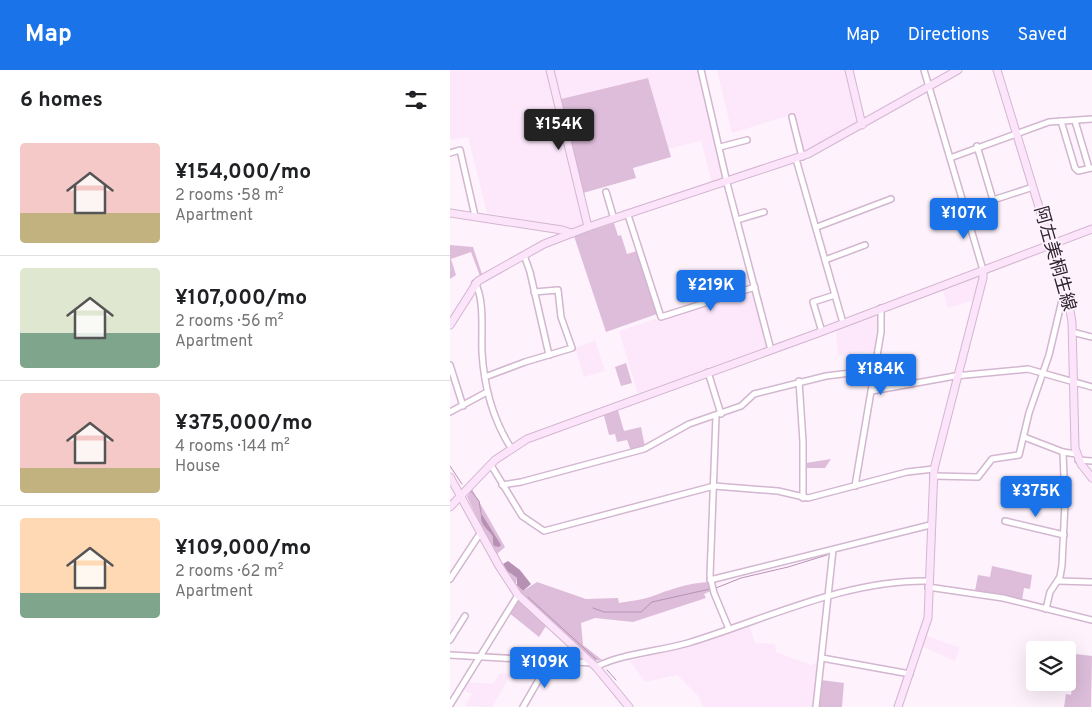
<!DOCTYPE html>
<meta charset="utf-8">
<style>
body{margin:0;font-family:Overpass,"Noto Sans JP",sans-serif;background:#f2f2f2;color:#202124;height:100vh;display:flex;flex-direction:column;font-size:19px;white-space:nowrap}
*{box-sizing:border-box;margin:0}
p{font-size:16px;color:#757577}
.icon{flex:none;width:28px;height:28px;fill:none;stroke:currentColor;stroke-width:2;stroke-linecap:round;stroke-linejoin:round}
.map{position:relative;flex:1;overflow:hidden}
.sheet{display:flex;flex-direction:column;background:#fff;width:450px}
.sheet>*{flex:none}
.buttons{position:absolute;left:576px;top:571px;display:grid;gap:10px}
.buttons a{display:grid;place-items:center;width:50px;height:50px;border-radius:5px;background:#fff;box-shadow:0 5px 20px #0002;font-size:25px}
.price{position:absolute;translate:-50% -42px;padding:0 11px;border-radius:5px;background:#1a73e8;color:#fff;font-size:16px;line-height:32px;filter:drop-shadow(0 1px 2px #0008)}
.price::after{content:'';position:absolute;left:50%;top:30px;width:15px;height:11px;margin-left:-8px;background:inherit;clip-path:polygon(0 0,100% 0,50% 100%)}
.price.active{background:#222;color:#fff}
ul{padding:0;list-style:none}
li{display:flex;align-items:center;gap:15px;height:125px;padding:0 20px}
li+li{border-top:1px solid #e0e0e0}
li span{display:grid;place-items:center;flex:none;width:140px;height:100px;border-radius:5px;color:#555}
li>.icon{margin-inline-start:auto}
span .icon{width:60px;height:60px;fill:#fffc;stroke-width:1}
li b{font-size:21px}
h2{display:flex;justify-content:space-between;align-items:center;height:60px;padding:0 20px;font-size:21px}
header{display:flex;align-items:center;gap:30px;box-sizing:border-box;height:70px;padding:0 25px;background:#1a73e8;color:#fff}
header strong{font-size:24px}
nav{display:flex;gap:28px;margin-inline-start:auto;font-size:18px}
main{display:flex;flex:1;min-height:0}
.map>svg:first-child{display:block}
.built{fill:#fde8fb}
.green{fill:#ddbdda}
.water{fill:#b791b4}
.lines{fill:none;stroke-linecap:round;stroke-linejoin:round}
.stream{stroke:#b791b4;stroke-width:1}
.street-casing{stroke:#d3b6d0;stroke-width:8}
.secondary-casing{stroke:#d3b6d0;stroke-width:9}
.street{stroke:#fff;stroke-width:5}
.secondary{stroke:#fce4fb;stroke-width:7}
.labels{text-anchor:middle;dominant-baseline:central;stroke-width:4;stroke-linejoin:round;paint-order:stroke}
.street-label{font-size:18px;fill:#2e242e;stroke:#fef2fd}
</style>
<header>
<strong>Map</strong>
<nav><a>Map</a><a>Directions</a><a>Saved</a></nav>
</header>
<main>
<section class="sheet">
<h2>6 homes<svg class="icon" aria-label="filters" viewBox="0 0 24 24"><path d="M4 7h16M4 17h16"/><circle cx="9" cy="7" r="2"/><circle cx="15" cy="17" r="2"/></svg></h2>
<ul>
<li><span style="background:linear-gradient(#f6c9c9 70%,#c2b280 0)"><svg class="icon" aria-label="home" viewBox="0 0 24 24"><path d="M3 11l9-7 9 7M6 9v11h12V9"/></svg></span><div><b>¥154,000/mo</b><p>2 rooms · 58 m²</p><p>Apartment</p></div></li>
<li><span style="background:linear-gradient(#dfe7d0 65%,#7fa58c 0)"><svg class="icon" aria-label="home" viewBox="0 0 24 24"><path d="M3 11l9-7 9 7M6 9v11h12V9"/></svg></span><div><b>¥107,000/mo</b><p>2 rooms · 56 m²</p><p>Apartment</p></div></li>
<li><span style="background:linear-gradient(#f6c9c9 75%,#c2b280 0)"><svg class="icon" aria-label="home" viewBox="0 0 24 24"><path d="M3 11l9-7 9 7M6 9v11h12V9"/></svg></span><div><b>¥375,000/mo</b><p>4 rooms · 144 m²</p><p>House</p></div></li>
<li><span style="background:linear-gradient(#ffd9b3 75%,#7fa58c 0)"><svg class="icon" aria-label="home" viewBox="0 0 24 24"><path d="M3 11l9-7 9 7M6 9v11h12V9"/></svg></span><div><b>¥109,000/mo</b><p>2 rooms · 62 m²</p><p>Apartment</p></div></li>
</ul>
</section>
<div class="map">
<svg width="642" height="637" viewBox="0 0 642 637">
<rect width="100%" height="100%" fill="#fef2fd"/>
<!-- built -->
<g class="built">
<polygon points="0,0 97,0 134,153 132,155 123,158 37,143 18,67 0,70"/>
<polygon points="104,0 248,0 275,109 262,113 251,71 218,79 198,8 111,29"/>
<polygon points="267,0 396,0 407,54 354,82 344,44 282,63"/>
<polygon points="530,203 525,230 498,238 492,218"/>
<polygon points="302,219 317,278 189,323 187,321 169,261 205,249 207,250"/>
<polygon points="429,242 425,281 388,286 386,259"/>
<polygon points="145,270 155,301 134,307 125,278"/>
<polygon points="299,555 305,573 325,574 326,582 361,595 370,591 364,637 253,637 248,626 227,605 195,612 180,591 238,576"/>
<polygon points="475,565 510,578 505,591 471,576"/>
<polygon points="50,603 61,604 42,637 15,636 22,624 12,619 16,612 43,614"/>
</g>
<!-- green -->
<g class="green">
<polygon points="198,8 221,87 183,98 186,108 133,123 111,29"/>
<polygon points="164,153 168,166 171,165 177,184 187,181 207,244 156,262 124,166"/>
<polygon points="0,175 23,177 32,204 30,206 21,182 1,189 6,205 0,209"/>
<polygon points="176,293 182,313 171,316 165,297"/>
<polygon points="167,337 174,361 191,357 195,377 181,381 177,370 167,372 165,364 159,365 153,342"/>
<polygon points="381,389 375,398 356,398 356,393"/>
<path d="M22 419 55 477 47 484 56 501 67 508 66 514 73 521 87 512 136 529 168 528 169 533C179 531 191 530 200 527 219 520 238 513 258 512L261 521 254 524 256 528 183 552 145 548 131 553 133 575 152 590 144 591C119 568 91 546 69 520 47 493 33 458 17 427Z"/>
<polygon points="542,496 582,505 580,519 574,518 572,530 525,521 528,505 540,507"/>
<polygon points="67,528 96,556 89,567 58,542"/>
<polygon points="626,584 642,586 641,637 614,637 616,624 621,625"/>
<polygon points="371,610 394,613 392,637 368,637"/>
</g>
<!-- water -->
<g class="water">
<path d="M31 443 51 475 49 477 44 476C42 472 44 468 42 465 35 456 30 455 31 443Z"/>
<polygon points="58,491 70,500 81,514 73,521 67,515 67,508 57,501 53,494"/>
</g>
<g class="lines">
<!-- stream -->
<g class="stream">
<polyline points="0,396 12,414"/>
<polyline points="21,421 29,431 31,443"/>
<polyline points="266,518 291,508 338,497 377,485"/>
<polyline points="78,527 146,589"/>
<polyline points="143,538 154,542 191,542 202,532 260,519"/>
<polyline points="157,600 166,610"/>
</g>
<defs>
<g id="street">
<polyline points="251,0 278,117 321,280"/>
<polyline points="474,0 533,200"/>
<polyline points="342,47 352,87"/>
<polyline points="611,51 625,98 628,101 642,98"/>
<polyline points="625,51 639,98"/>
<polyline points="527,76 543,130 583,117"/>
<polyline points="270,77 297,70"/>
<polyline points="0,83 10,80 25,146"/>
<polyline points="500,88 599,52 642,49"/>
<polyline points="346,89 393,253"/>
<polyline points="156,122 164,149"/>
<polyline points="178,145 211,247 305,217"/>
<polyline points="287,150 314,142"/>
<polyline points="367,157 441,129"/>
<polyline points="74,185 80,202 99,285"/>
<polyline points="375,190 415,175"/>
<path d="M25 213C35 229 31 264 32 282 34 317 42 348 61 378"/>
<polyline points="372,262 363,232 385,225"/>
<polyline points="622,262 642,267"/>
<polyline points="0,295 13,336"/>
<polyline points="258,302 271,344"/>
<polyline points="35,307 75,292 122,278 111,247 108,220 84,222"/>
<polyline points="349,311 353,372 353,428"/>
<polyline points="422,321 505,306 578,299 642,317"/>
<polyline points="0,342 37,322"/>
<polyline points="266,346 260,506 264,523 279,559"/>
<polyline points="574,367 613,382 626,384"/>
<polyline points="628,390 642,391"/>
<polyline points="41,395 72,446 94,461 264,416 328,421 358,428 457,402 484,399"/>
<polyline points="483,406 528,407 542,389 569,385 579,343 599,285 612,230 616,224"/>
<polyline points="52,415 71,412 194,379 239,354 291,336 304,324 376,306 425,300"/>
<polyline points="405,416 431,262 431,238"/>
<polyline points="555,451 614,465"/>
<polyline points="0,509 31,462"/>
<polyline points="260,510 480,455"/>
<polyline points="608,511 642,512"/>
<polyline points="478,517 553,528 642,550"/>
<polyline points="596,539 600,522 610,507 612,495 615,433 613,382"/>
<polyline points="0,570 15,546"/>
<polyline points="0,585 142,593"/>
<polyline points="372,588 460,604"/>
<path d="M146 597C170 584 211 581 238 573 317 549 394 510 478 511"/>
<polyline points="0,635 68,525"/>
<polyline points="73,637 99,592"/>
<polyline points="366,637 383,480"/>
</g>
<g id="secondary">
<polyline points="100,0 138,157"/>
<polyline points="399,0 412,55"/>
<polyline points="547,0 619,235 622,252 625,378 631,394 642,408"/>
<polyline points="0,143 112,160 122,163"/>
<polyline points="0,255 28,211 94,174 138,157 358,84 508,0"/>
<polyline points="0,407 49,496 68,525 146,597 179,637"/>
<polyline points="0,437 45,390 77,369 368,263 642,159"/>
<polyline points="448,637 478,548 484,399 533,208 533,200"/>
</g>
</defs>
<!-- street casing -->
<use href="#street" class="street-casing"/>
<!-- secondary casing -->
<use href="#secondary" class="secondary-casing"/>
<!-- street -->
<use href="#street" class="street"/>
<!-- secondary -->
<use href="#secondary" class="secondary"/>
</g>
<g class="labels">
<!-- street labels -->
<g class="street-label">
<text transform="translate(604 189) rotate(74)">阿左美桐生線</text>
</g>
</g>
</svg>
<div class="buttons">
<a><svg class="icon" aria-label="layers" viewBox="0 0 24 24"><path d="M12 4l9 5-9 5-9-5zM3 14l9 5 9-5"/></svg></a>
</div>
<b class="price active" style="left:109px;top:81px">¥154K</b>
<b class="price" style="left:514px;top:170px">¥107K</b>
<b class="price" style="left:261px;top:242px">¥219K</b>
<b class="price" style="left:431px;top:326px">¥184K</b>
<b class="price" style="left:586px;top:448px">¥375K</b>
<b class="price" style="left:95px;top:619px">¥109K</b>
</div>
</main>
